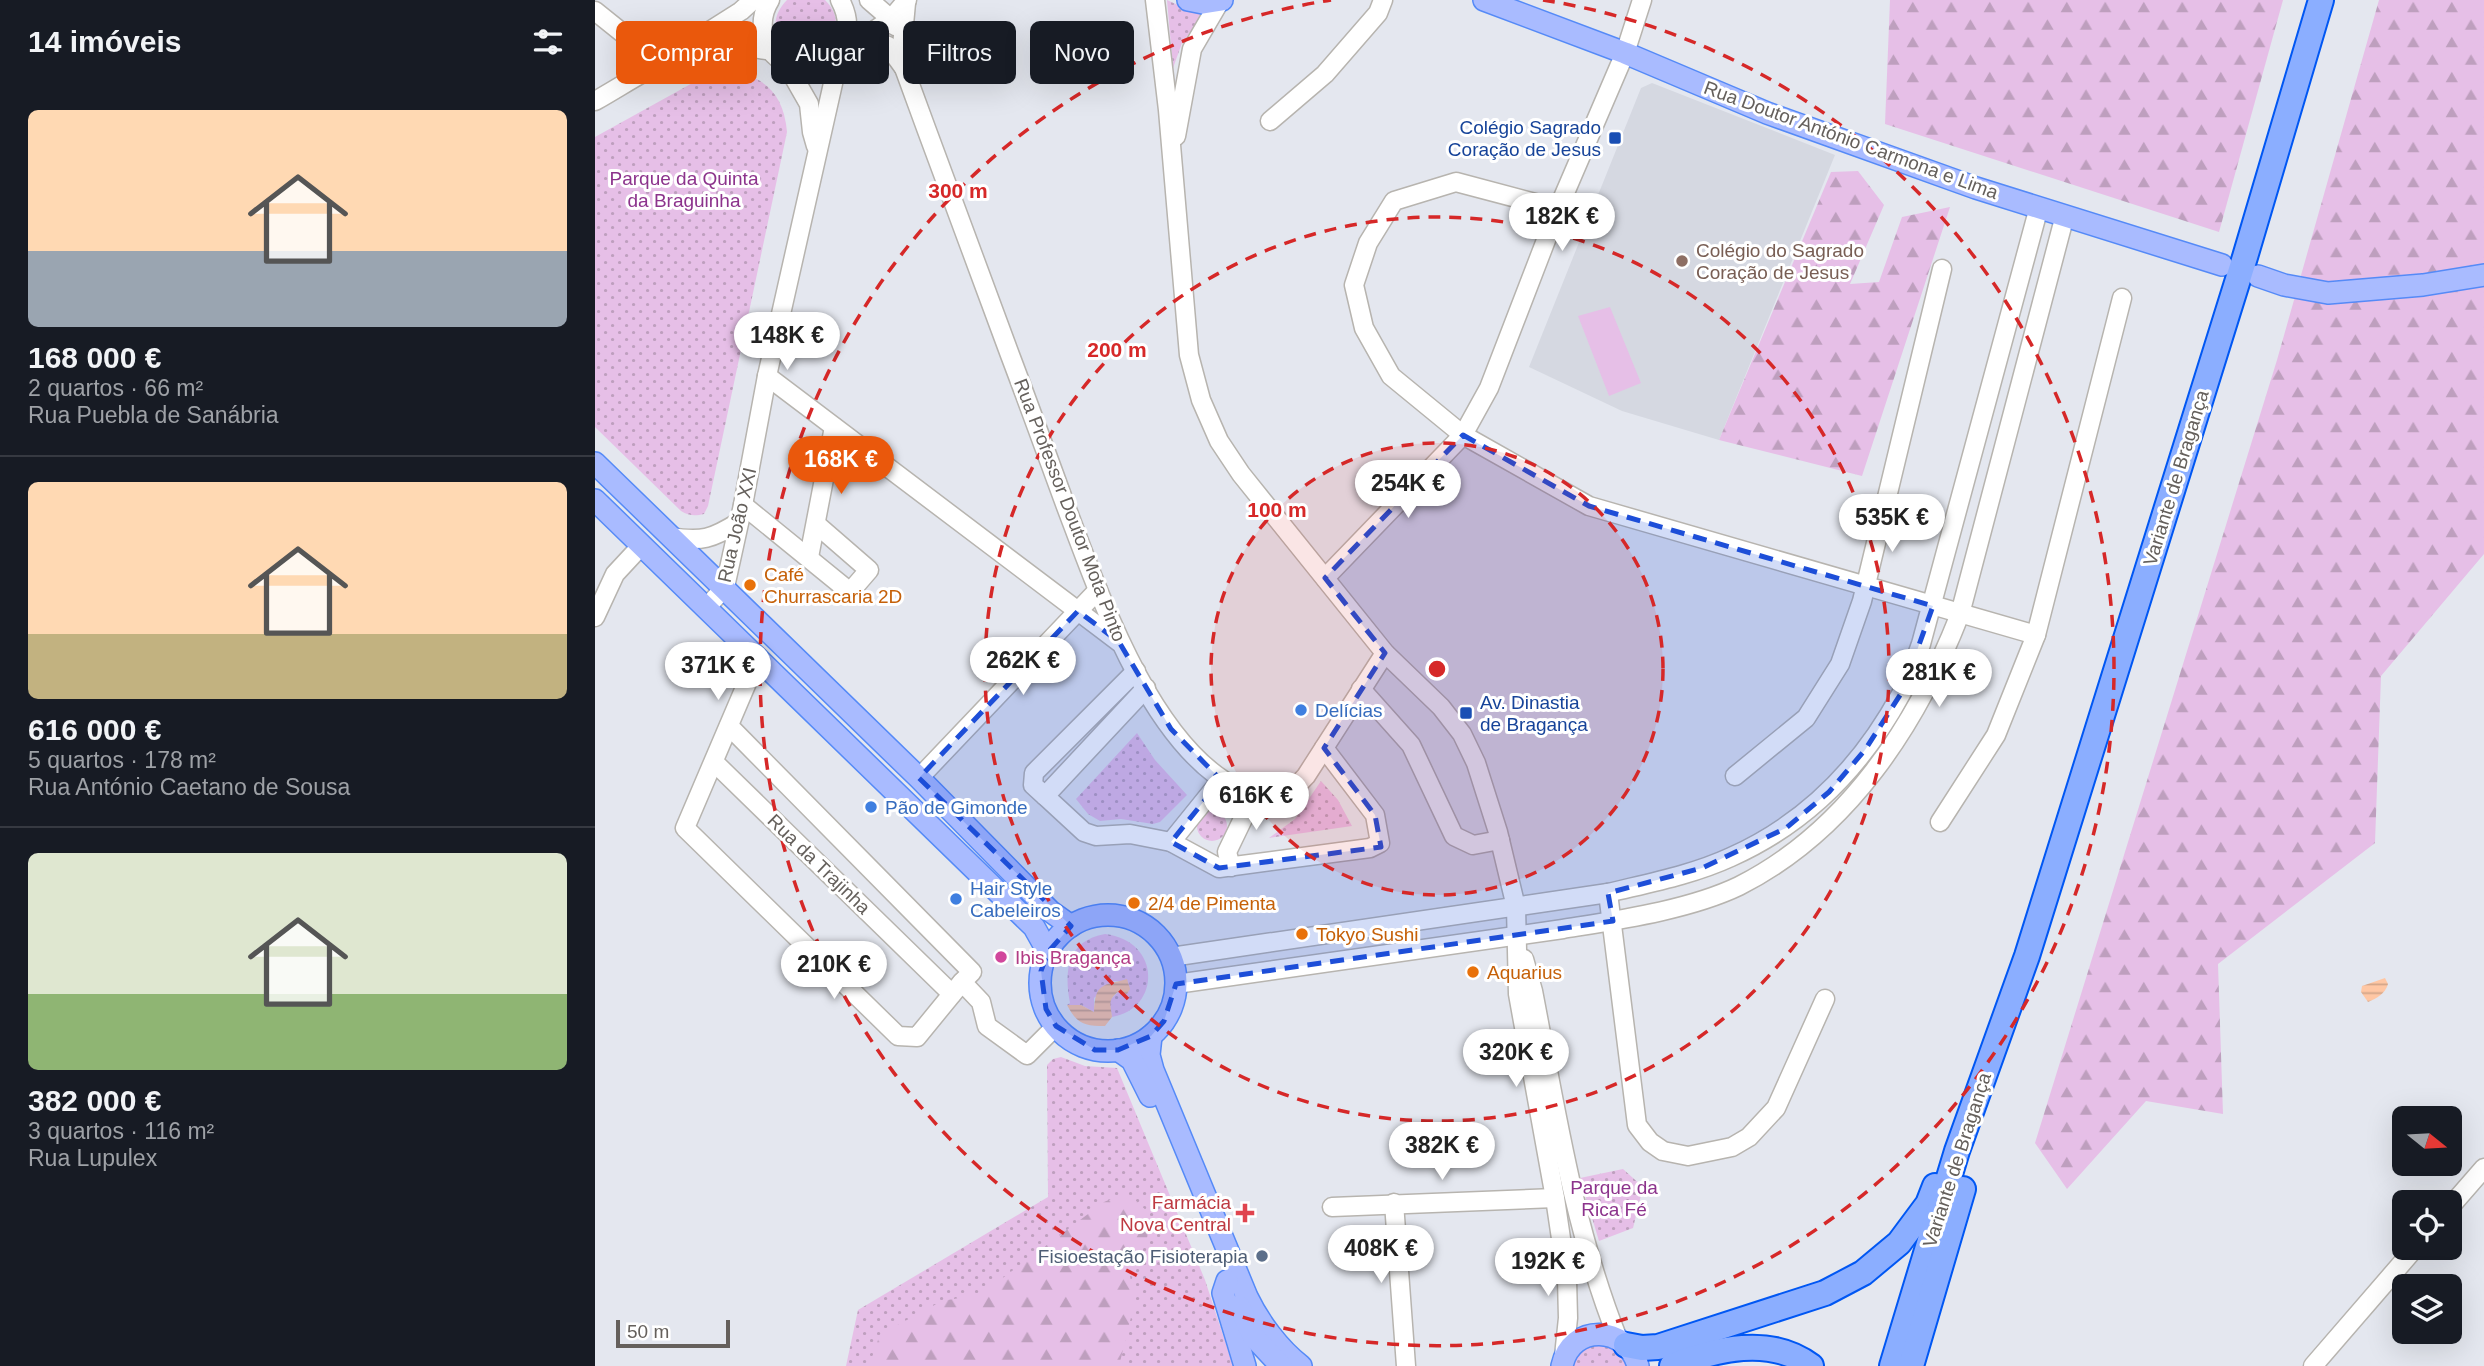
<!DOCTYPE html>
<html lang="pt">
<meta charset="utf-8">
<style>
body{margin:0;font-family:Helvetica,sans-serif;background:#242831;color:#f1f3f6;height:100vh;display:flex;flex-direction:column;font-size:26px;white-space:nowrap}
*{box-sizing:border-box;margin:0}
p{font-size:23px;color:#9ea1a6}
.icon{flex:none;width:38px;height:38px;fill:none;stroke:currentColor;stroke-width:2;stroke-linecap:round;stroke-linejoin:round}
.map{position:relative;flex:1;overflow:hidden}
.side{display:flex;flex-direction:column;background:#171b24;width:595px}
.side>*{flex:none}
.hud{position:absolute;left:21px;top:21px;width:665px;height:63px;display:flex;gap:14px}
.needle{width:46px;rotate:108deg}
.fabs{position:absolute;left:1797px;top:1106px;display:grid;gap:14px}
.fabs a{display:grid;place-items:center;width:70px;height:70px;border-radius:10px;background:#171b24;box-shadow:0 7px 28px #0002;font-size:35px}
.scale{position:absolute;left:21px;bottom:18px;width:114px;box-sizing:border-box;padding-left:7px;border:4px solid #65605c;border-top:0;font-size:19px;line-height:24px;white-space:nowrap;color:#65605c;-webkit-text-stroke:5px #fff;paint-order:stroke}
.price{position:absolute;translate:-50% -60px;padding:0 16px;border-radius:24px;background:#fff;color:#222;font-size:23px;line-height:46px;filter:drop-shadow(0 2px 4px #0008)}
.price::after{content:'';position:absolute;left:50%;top:42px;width:21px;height:16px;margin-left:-10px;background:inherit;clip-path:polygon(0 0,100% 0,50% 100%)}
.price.selected{background:#ea580c;color:#fff}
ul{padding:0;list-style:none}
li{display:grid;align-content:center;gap:14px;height:371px;padding:0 28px}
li+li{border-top:2px solid #363941}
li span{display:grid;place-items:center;height:217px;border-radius:10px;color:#555}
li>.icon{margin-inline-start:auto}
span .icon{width:126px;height:126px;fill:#fffc;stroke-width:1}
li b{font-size:30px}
h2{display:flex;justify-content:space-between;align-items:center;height:84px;padding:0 28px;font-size:30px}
.pill{padding:0 24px;border-radius:10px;background:#171b24;box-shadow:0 7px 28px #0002;font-size:24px;line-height:63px}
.pill.selected{background:#ea580c;color:#fff}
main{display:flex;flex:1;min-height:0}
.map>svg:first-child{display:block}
.education{fill:#d5d8e1}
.green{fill:url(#green-dots)}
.forest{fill:url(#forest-firs)}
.pitch{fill:#e6bfe7}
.water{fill:url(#water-rules)}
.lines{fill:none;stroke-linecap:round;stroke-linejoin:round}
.minor-casing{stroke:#b7b4af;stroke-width:21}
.major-casing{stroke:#558af7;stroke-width:24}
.highway-casing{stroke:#0057f3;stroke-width:28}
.minor{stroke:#fff;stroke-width:18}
.major{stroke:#a9bbff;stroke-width:21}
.highway{stroke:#8baeff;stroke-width:24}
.marked{fill:#1d4ed8;fill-opacity:0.2;stroke:#1d4ed8;stroke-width:5;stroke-dasharray:14 9;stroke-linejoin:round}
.ring{fill:none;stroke:#d62828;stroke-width:3.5;stroke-dasharray:12 9}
.transit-dot{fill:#1a4fb4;stroke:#fff;stroke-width:2.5}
.education-dot{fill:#8d6e63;stroke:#fff;stroke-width:2.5}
.food-dot{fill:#e8710a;stroke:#fff;stroke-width:2.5}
.shop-dot{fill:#3f7fe0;stroke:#fff;stroke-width:2.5}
.hotel-dot{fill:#d1479c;stroke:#fff;stroke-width:2.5}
.health-dot{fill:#e0444e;stroke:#fff;stroke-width:2.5}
.service-dot{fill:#5c6f8a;stroke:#fff;stroke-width:2.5}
.labels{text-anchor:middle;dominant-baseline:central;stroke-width:6;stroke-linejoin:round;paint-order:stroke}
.transit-label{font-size:19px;fill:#164399;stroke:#fff;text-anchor:end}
.street-label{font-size:19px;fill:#65605c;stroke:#fff}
.park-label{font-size:19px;fill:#8c338c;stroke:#fff}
.education-label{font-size:19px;fill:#785e54;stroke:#fff;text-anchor:start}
.food-label{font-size:19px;fill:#c56008;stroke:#fff;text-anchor:start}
.shop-label{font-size:19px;fill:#366cbe;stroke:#fff;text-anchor:start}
.hotel-label{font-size:19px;fill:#b23c85;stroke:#fff;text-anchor:start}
.health-label{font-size:19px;fill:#be3a42;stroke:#fff;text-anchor:end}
.service-label{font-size:19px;fill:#4e5e75;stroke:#fff;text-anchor:end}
.centre{fill:#d62828;stroke:#fff;stroke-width:3.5}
.ring-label{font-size:21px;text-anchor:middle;font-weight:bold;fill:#d62828;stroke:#fff;stroke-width:6;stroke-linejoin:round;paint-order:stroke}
</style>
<main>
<section class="side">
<h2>14 imóveis<svg class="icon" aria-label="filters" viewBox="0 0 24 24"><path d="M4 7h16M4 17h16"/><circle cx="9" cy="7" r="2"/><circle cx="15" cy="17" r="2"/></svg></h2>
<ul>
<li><span style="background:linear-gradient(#ffd9b3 65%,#9aa5b1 0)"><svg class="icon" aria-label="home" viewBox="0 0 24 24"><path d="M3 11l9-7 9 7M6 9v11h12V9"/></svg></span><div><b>168 000 €</b><p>2 quartos · 66 m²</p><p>Rua Puebla de Sanábria</p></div></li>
<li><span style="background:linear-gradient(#ffd9b3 70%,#c2b280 0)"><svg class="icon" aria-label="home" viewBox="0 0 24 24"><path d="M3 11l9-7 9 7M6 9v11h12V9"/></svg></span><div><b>616 000 €</b><p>5 quartos · 178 m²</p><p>Rua António Caetano de Sousa</p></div></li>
<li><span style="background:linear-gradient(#dfe7d0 65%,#8fb573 0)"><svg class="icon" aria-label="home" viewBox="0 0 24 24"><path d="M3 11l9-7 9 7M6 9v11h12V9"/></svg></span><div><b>382 000 €</b><p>3 quartos · 116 m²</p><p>Rua Lupulex</p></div></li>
</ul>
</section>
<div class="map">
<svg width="1889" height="1366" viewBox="0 0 1889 1366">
<defs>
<pattern id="green-dots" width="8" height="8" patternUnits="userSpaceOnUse" patternTransform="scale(1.75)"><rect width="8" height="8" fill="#e6bfe7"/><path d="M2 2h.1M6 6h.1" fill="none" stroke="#be9fbe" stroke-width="1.8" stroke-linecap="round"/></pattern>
<pattern id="forest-firs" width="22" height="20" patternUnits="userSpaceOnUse" patternTransform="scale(1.75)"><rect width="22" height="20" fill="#e6bfe7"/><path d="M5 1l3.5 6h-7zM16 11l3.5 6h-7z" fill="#be9fbe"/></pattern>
<pattern id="water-rules" width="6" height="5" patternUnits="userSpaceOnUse" patternTransform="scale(1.75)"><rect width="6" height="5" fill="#ffc7a4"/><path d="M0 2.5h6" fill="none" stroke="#d2a589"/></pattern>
</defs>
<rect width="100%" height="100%" fill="#e4e7ef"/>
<!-- education -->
<polygon class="education" points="1057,83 1240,155 1124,440 1027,411 934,367 1046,88"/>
<!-- green -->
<g class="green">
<path d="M192 0H230C238 8 243 18 240 29 229 79 152 41 192 0Z"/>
<polygon points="572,0 589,8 609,13 587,43 578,68"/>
<path d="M121 70C164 72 188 88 192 132L113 506 109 514C100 516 94 516 86 511L0 427V137Z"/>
<polygon points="542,733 560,760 592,795 565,822 558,824 526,819 505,821 493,814 481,799"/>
<polygon points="726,781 743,800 757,826 674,838 700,819"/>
<circle cx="617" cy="826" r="15"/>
<path d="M510 934C567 941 566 1009 517 1017L514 1001 523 992 525 981H519L499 998V1012L486 1005H472L475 1003C469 970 472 941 510 934Z"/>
<polygon points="466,1057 490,1066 522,1068 610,1280 638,1366 251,1366 263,1310 453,1197 452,1065 458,1059"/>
<polygon points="1028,1169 1048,1187 1038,1228 1004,1241 985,1178"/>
<polygon points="993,1344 1021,1346 1034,1366 976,1366 978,1358"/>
</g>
<!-- forest -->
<g class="forest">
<polygon points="1295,0 1688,0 1624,232 1290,124"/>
<polygon points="1784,0 1889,0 1889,554 1786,676 1780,843 1623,964 1628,1114 1551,1101 1472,1189 1440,1143 1682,360"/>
<polygon points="1263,171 1289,205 1255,284 1284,282 1307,217 1355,207 1267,476 1124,440 1236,172"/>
<polygon points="523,1196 540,1200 554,1213 556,1219 552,1238 534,1271 540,1301 524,1366 274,1366 283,1340 297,1328 347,1301 376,1296 393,1289 509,1202"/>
</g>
<!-- pitch -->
<polygon class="pitch" points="1015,307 1046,383 1014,396 983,316"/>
<!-- water -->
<g class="water">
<path d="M1790 978 1793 984C1790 994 1782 998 1773 1002L1766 992 1767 986Z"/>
<path d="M532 979 535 989 532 994 523 992C512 1000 516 1006 517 1017L510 1026C489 1026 482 1024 472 1005H486L499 1012C500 982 508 986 532 979Z"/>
</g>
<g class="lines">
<defs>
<g id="minor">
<path d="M175 0C168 11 166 23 169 36 185 94 278 62 245 0"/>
<polyline points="274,0 296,19 300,26"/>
<polyline points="560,0 573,110 594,355 606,400 624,441 646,474 790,653 846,707 867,734 881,763 903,832 921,907 923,994 960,1198 972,1279 973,1318 969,1356"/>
<path d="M311 3 307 46 309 68C344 164 380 260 415 355 434 405 452 455 470 504 503 591 555 745 642 788 674 804 687 802 711 776L790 653"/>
<polyline points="0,11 66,64"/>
<polyline points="251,36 270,37 296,19 312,0"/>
<polyline points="270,37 293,46 309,68"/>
<polyline points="86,49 146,11 158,0"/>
<polyline points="190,62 214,104 217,132 221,146"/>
<path d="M0 101C36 81 75 52 117 46 137 43 157 48 177 51"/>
<polyline points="675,121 730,74 783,13 788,0"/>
<polyline points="581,136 597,49 625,1"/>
<polyline points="963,209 861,182 799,201 773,243 759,285 769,328 796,376 868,435 994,506 1441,635"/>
<polyline points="172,376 524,642"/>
<polyline points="148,505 255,592 274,570 221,524"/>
<path d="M75 537C107 542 117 539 144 522"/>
<polyline points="214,557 239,427"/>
<polyline points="730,578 868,435 894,388 963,209 1030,53 1047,0"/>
<polyline points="112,607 130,587 148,505 172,376 246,48"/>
<polyline points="0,617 20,574 46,546"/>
<polyline points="163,657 90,828 303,1036 322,1037 367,982 386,1002 392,1026 432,1055 461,1026"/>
<polyline points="541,671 439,773 438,785 450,796 551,688"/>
<polyline points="766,689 816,745 859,836 878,845 905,840"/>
<polyline points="134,726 377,972 367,982"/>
<polyline points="119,762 357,994"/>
<polyline points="1140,776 1211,718 1245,664 1267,601 1347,269"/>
<polyline points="324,778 503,590"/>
<polyline points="450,796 489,832 501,836 535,834 576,842 624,868 775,848 785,843 780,815 729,748"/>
<polyline points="1345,822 1401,735 1441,635 1527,298"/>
<polyline points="576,842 626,780"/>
<polyline points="636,867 632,852 659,796"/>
<polyline points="1013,893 1042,1125 1055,1142 1068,1151 1093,1156 1137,1147 1154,1137 1181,1108 1230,999"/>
<path d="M576 957 1013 893C1054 883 1097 875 1136 857 1212 823 1267 766 1306 694 1315 678 1320 660 1326 644L1444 207"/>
<path d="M929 959 938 991C961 1110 978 1226 1023 1339"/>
<path d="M581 984 968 929C1023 920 1094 910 1144 886 1253 831 1322 724 1365 614L1470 215"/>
<polyline points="799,1203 811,1366"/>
<polyline points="737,1207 960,1198"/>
<polyline points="1855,1207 1889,1168"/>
<polyline points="1718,1366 1820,1248"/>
</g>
<g id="major">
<polyline points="593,0 608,3 627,0"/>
<polyline points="889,0 1030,53 1172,113 1381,188 1627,265"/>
<polyline points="1663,276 1689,285 1733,293 1828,285 1889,275"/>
<polyline points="0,463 324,778 455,911 476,926"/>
<polyline points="0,500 439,927 453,952"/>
<circle cx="513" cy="983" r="68"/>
<path d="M556 1036 554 1055 558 1070 652 1297C664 1322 684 1349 706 1366"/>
<polyline points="523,1050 537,1060 555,1096"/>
<polyline points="632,1281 628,1293 650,1366"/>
<polyline points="644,1306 658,1336 686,1366"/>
<path d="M967 1366C976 1323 1032 1325 1043 1366"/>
</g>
<g id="highway">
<polyline points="1031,1345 1047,1348 1063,1347 1230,1293 1268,1273 1304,1243 1333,1204 1340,1186"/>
<path d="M1077 1366C1121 1349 1175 1335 1216 1366"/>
<polyline points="1297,1366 1362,1151 1432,956 1650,257 1726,0"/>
<polyline points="1316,1366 1368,1189"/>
</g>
</defs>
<!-- minor casing -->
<use href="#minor" class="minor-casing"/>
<!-- major casing -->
<use href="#major" class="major-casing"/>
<!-- highway casing -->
<use href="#highway" class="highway-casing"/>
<!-- minor -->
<use href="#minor" class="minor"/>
<!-- major -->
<use href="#major" class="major"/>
<!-- highway -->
<use href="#highway" class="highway"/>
</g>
<!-- marked area -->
<path class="marked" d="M868 435 994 506 1338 606 1307 692 1270 750 1234 792 1191 828 1107 868 1013 893 1018 921 581 984 569 1021 556 1036 523 1050H500L461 1026 451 1009 446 971 453 952 476 926 324 778 483 611 524 642 576 729 626 780 576 842 624 868 786 847 780 815 729 748 790 653 730 578Z"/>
<!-- distance rings -->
<circle cx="842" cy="669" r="226" fill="#d62828" fill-opacity=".12"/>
<g class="ring">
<circle cx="842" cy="669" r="226"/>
<circle cx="842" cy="669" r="452"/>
<path d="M948 0A677 677 0 1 1 736 0"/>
</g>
<!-- markers -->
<g class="transit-dot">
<rect x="1013" y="131" width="14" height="14" rx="3.5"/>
<rect x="864" y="706" width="14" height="14" rx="3.5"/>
</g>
<circle class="education-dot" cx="1087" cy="261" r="7"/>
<g class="food-dot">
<circle cx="155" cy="585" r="7"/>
<circle cx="539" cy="903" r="7"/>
<circle cx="707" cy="934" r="7"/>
<circle cx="878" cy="972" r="7"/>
</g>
<g class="shop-dot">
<circle cx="706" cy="710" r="7"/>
<circle cx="276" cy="807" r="7"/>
<circle cx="361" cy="899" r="7"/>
</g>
<circle class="hotel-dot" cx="406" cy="957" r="7"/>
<path class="health-dot" d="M646.5 1202.5h7v7h7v7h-7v7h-7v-7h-7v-7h7z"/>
<circle class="service-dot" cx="667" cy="1256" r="7"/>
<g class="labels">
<!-- transit labels -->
<g class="transit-label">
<text x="1006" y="127">Colégio Sagrado<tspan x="1006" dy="22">Coração de Jesus</tspan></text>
<text x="885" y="702" text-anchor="start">Av. Dinastia<tspan x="885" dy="22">de Bragança</tspan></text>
</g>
<!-- street labels -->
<g class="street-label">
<text transform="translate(1256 140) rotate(20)">Rua Doutor António Carmona e Lima</text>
<text transform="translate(1581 478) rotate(-73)">Variante de Bragança</text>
<text transform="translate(475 510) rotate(69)">Rua Professor Doutor Mota Pinto</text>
<text transform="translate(142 525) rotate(-77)">Rua João XXI</text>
<text transform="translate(224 864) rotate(44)">Rua da Trajinha</text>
<text transform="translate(1362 1160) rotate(-72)">Variante de Bragança</text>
</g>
<!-- park labels -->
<g class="park-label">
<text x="89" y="178">Parque da Quinta<tspan x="89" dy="22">da Braguinha</tspan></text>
<text x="1019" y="1187">Parque da<tspan x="1019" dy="22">Rica Fé</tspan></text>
</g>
<!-- education labels -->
<g class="education-label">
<text x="1101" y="250">Colégio do Sagrado<tspan x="1101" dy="22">Coração de Jesus</tspan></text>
</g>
<!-- food labels -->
<g class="food-label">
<text x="169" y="574">Café<tspan x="169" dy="22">Churrascaria 2D</tspan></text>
<text x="553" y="903">2/4 de Pimenta</text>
<text x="721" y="934">Tokyo Sushi</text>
<text x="892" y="972">Aquarius</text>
</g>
<!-- shop labels -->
<g class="shop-label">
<text x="720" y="710">Delícias</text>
<text x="290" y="807">Pão de Gimonde</text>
<text x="375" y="888">Hair Style<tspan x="375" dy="22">Cabeleiros</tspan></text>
</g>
<!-- hotel labels -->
<g class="hotel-label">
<text x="420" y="957">Ibis Bragança</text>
</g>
<!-- health labels -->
<g class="health-label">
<text x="636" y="1202">Farmácia<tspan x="636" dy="22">Nova Central</tspan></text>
</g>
<!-- service labels -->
<g class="service-label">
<text x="653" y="1256">Fisioestação Fisioterapia</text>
</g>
</g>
<circle cx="842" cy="669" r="10" class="centre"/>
<g class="ring-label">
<text x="363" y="198">300 m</text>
<text x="522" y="357">200 m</text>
<text x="682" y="517">100 m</text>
</g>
</svg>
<div class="fabs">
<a><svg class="needle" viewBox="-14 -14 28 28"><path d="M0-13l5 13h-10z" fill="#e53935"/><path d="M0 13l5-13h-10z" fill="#9ea1a6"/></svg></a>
<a><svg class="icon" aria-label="locate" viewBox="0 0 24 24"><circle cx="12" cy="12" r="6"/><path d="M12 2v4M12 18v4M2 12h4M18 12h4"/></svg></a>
<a><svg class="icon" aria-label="layers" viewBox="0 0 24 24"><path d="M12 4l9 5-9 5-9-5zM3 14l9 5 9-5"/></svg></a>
</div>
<div class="scale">50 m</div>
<b class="price" style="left:967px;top:253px">182K €</b>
<b class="price" style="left:192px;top:372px">148K €</b>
<b class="price selected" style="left:246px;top:496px">168K €</b>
<b class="price" style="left:813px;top:520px">254K €</b>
<b class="price" style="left:1297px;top:554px">535K €</b>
<b class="price" style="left:428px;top:697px">262K €</b>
<b class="price" style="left:123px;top:702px">371K €</b>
<b class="price" style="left:1344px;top:709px">281K €</b>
<b class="price" style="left:661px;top:832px">616K €</b>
<b class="price" style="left:239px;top:1001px">210K €</b>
<b class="price" style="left:921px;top:1089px">320K €</b>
<b class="price" style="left:847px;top:1182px">382K €</b>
<b class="price" style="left:786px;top:1285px">408K €</b>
<b class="price" style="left:953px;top:1298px">192K €</b>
<div class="hud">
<a class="pill selected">Comprar</a>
<a class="pill">Alugar</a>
<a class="pill">Filtros</a>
<a class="pill">Novo</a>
</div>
</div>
</main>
